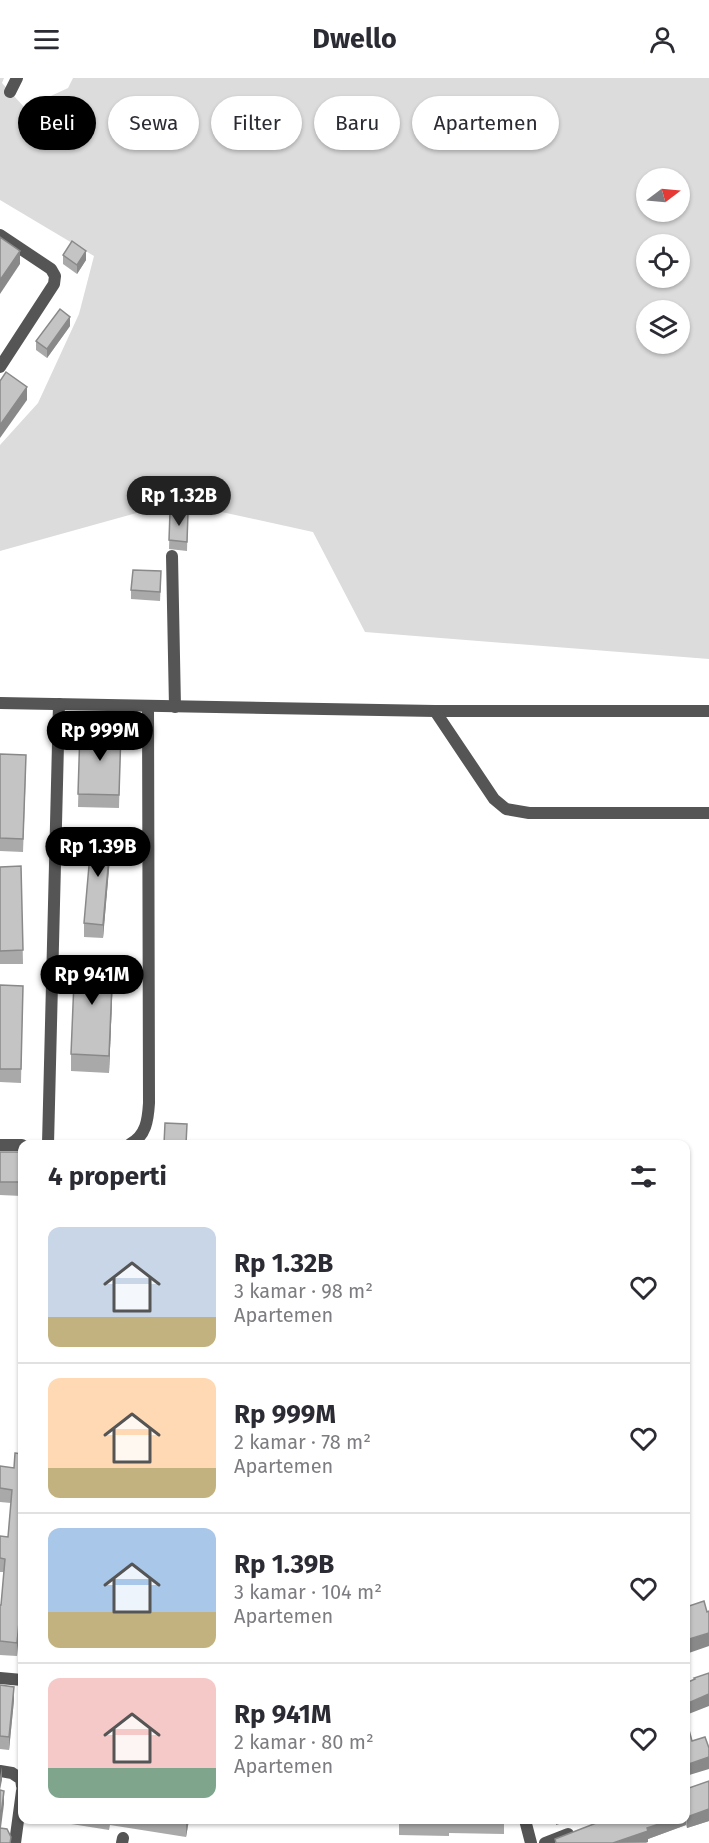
<!DOCTYPE html>
<html lang="id">
<meta charset="utf-8">
<style>
body{margin:0;font-family:"Fira Sans",sans-serif;background:#f7f7f7;color:#2b2b33;height:100vh;display:flex;flex-direction:column;font-size:22px;white-space:nowrap}
*{box-sizing:border-box;margin:0}
p{font-size:20px;color:#7c7c81}
.icon{flex:none;width:33px;height:33px;fill:none;stroke:currentColor;stroke-width:2;stroke-linecap:round;stroke-linejoin:round}
.map{position:relative;flex:1;overflow:hidden}
.side{position:absolute;left:18px;top:1062px;width:672px;height:684px;display:flex;flex-direction:column;background:#fff;border-radius:12px;box-shadow:0 2px 4px #0004}
.side>*{flex:none}
.hud{position:absolute;left:18px;top:18px;width:674px;height:54px;display:flex;gap:12px}
.needle{width:39px;rotate:74deg}
.controls{position:absolute;left:636px;top:90px;display:grid;gap:12px}
.controls a{display:grid;place-items:center;width:54px;height:54px;border-radius:50%;background:#fff;box-shadow:0 2px 4px #0004;font-size:30px}
.price{position:absolute;translate:-50% -51px;padding:0 14px;border-radius:21px;background:#000;color:#fff;font-size:20px;line-height:39px;filter:drop-shadow(0 2px 3px #0008)}
.price::after{content:'';position:absolute;left:50%;top:36px;width:18px;height:14px;margin-left:-9px;background:inherit;clip-path:polygon(0 0,100% 0,50% 100%)}
.price.current{background:#222;color:#fff}
ul{padding:0;list-style:none}
li{display:flex;align-items:center;gap:18px;height:150px;padding:0 30px}
li+li{border-top:2px solid #e1e1e2}
li span{display:grid;place-items:center;flex:none;width:168px;height:120px;border-radius:12px;color:#555}
li>.icon{margin-inline-start:auto}
span .icon{width:72px;height:72px;fill:#fffc;stroke-width:1}
li b{font-size:26px}
h2{display:flex;justify-content:space-between;align-items:center;height:72px;padding:0 30px;font-size:26px}
.pill{padding:0 21px;border-radius:27px;background:#fff;box-shadow:0 2px 4px #0004;font-size:21px;line-height:54px}
.pill.current{background:#000;color:#fff}
header{display:flex;justify-content:space-between;align-items:center;height:78px;padding:0 30px;background:#fff;font-size:27px;font-weight:700}
.map>svg:first-child{display:block}
.green{fill:#dcdcdc;fill-rule:evenodd}
.lines{fill:none;stroke-linecap:round;stroke-linejoin:round}
.minor{stroke:#555;stroke-width:12}
.wall{fill:#a9a9a9}
.shaded-wall{fill:#898989}
.building{fill:#c4c4c4;stroke:#898989;stroke-width:1.5}
</style>
<header><svg class="icon" aria-label="menu" viewBox="0 0 24 24"><path d="M4 6h16M4 12h16M4 18h16"/></svg>Dwello<svg class="icon" aria-label="person" viewBox="0 0 24 24"><circle cx="12" cy="8" r="4"/><path d="M4 21q1-7 8-7t8 7"/></svg></header>
<div class="map">
<svg width="709" height="1765" viewBox="0 0 709 1765">
<rect width="100%" height="100%" fill="#fff"/>
<!-- green -->
<path class="green" d="M0 0H4L2 5 25 30 68 10 73 0H709V581L365 554 313 454 176 424 0 473V367L38 325 79 236 94 178 0 122ZM646 100H680V134H646ZM646 166H680V200H646ZM646 232H680V266H646Z"/>
<g class="lines">
<!-- minor -->
<g class="minor">
<polyline points="10,14 17,0"/>
<polyline points="0,157 51,191 55,198 54,206 0,289"/>
<polyline points="172,478 175,629"/>
<polyline points="0,625 435,633 709,633"/>
<polyline points="435,633 494,721 506,731 529,735 709,735"/>
<polyline points="48,1066 59,626"/>
<path d="M130 1066C146 1058 148 1042 149 1025L148 628"/>
<polyline points="0,1067 22,1067"/>
<polyline points="0,1600 22,1602"/>
<polyline points="0,1693 12,1695 21,1701 22,1708"/>
<polyline points="525,1742 531,1765"/>
<polyline points="15,1765 22,1713"/>
<polyline points="122,1765 123,1760"/>
<polyline points="545,1765 568,1756"/>
</g>
</g>
<!-- wall -->
<g class="wall">
<polygon points="63,177 86,182 77,196 63,186"/>
<polygon points="70,248 47,280 36,272 36,263"/>
<polygon points="170,434 188,435 187,473 169,471"/>
<polygon points="161,502 160,523 131,521 131,512"/>
<polygon points="80,652 121,653 119,730 78,729"/>
<polygon points="0,676 26,691 23,774 0,773"/>
<polygon points="111,768 103,860 84,859 84,845"/>
<polygon points="21,788 23,886 0,886 0,789"/>
<polygon points="113,898 109,995 71,993 71,976"/>
<polygon points="0,907 23,908 21,1005 0,1004"/>
<polygon points="0,1074 22,1074 22,1118 0,1117"/>
<polygon points="22,1376 17,1578 0,1577 0,1527 1,1527 4,1494 0,1494 0,1458 8,1459 11,1425 0,1424 0,1388 14,1390"/>
<polygon points="0,1607 14,1622 9,1672 0,1671"/>
<polygon points="709,1703 709,1743 687,1750 686,1747 648,1761 648,1764 646,1765 555,1765 555,1761"/>
<polygon points="46,1742 189,1742 186,1759 110,1747 109,1752"/>
<polygon points="399,1742 504,1742 504,1756 449,1755 449,1758 399,1757"/>
</g>
<!-- shaded-wall -->
<g class="shaded-wall">
<polygon points="20,173 20,186 0,216 0,202"/>
<polygon points="86,173 86,182 77,196 77,187"/>
<polygon points="70,239 70,248 47,280 47,271"/>
<polygon points="27,309 27,322 0,360 0,347"/>
<polygon points="111,755 111,768 103,860 103,847"/>
<polygon points="113,881 113,898 109,995 109,978"/>
<polygon points="22,1513 22,1526 17,1578 17,1565"/>
<polygon points="709,1555 709,1568 686,1576 686,1562"/>
<polygon points="14,1609 14,1622 9,1672 9,1659"/>
<polygon points="709,1616 709,1628 686,1637 686,1626"/>
<polygon points="709,1679 709,1691 686,1698 686,1687"/>
<polygon points="2,1689 2,1702 0,1712 0,1699"/>
<polygon points="4,1713 4,1726 0,1757 0,1744"/>
<polygon points="709,1731 709,1743 687,1750 687,1739"/>
<polygon points="686,1736 686,1747 648,1761 648,1764 613,1765 647,1750 671,1742 686,1742"/>
<polygon points="187,1742 189,1742 186,1759 186,1745"/>
<polygon points="556,1742 572,1742 556,1747"/>
<polygon points="577,1742 586,1742 577,1745"/>
</g>
<!-- building -->
<g class="building">
<polygon points="0,159 20,173 0,202"/>
<polygon points="72,163 86,173 77,187 63,177"/>
<polygon points="60,231 70,239 47,271 36,263"/>
<polygon points="6,294 27,309 0,347 0,303"/>
<polygon points="170,434 188,435 187,464 169,462"/>
<polygon points="133,492 161,493 160,514 131,512"/>
<polygon points="80,652 121,653 119,717 78,716"/>
<polygon points="0,676 26,677 23,761 0,760"/>
<polygon points="92,753 111,755 103,847 84,845"/>
<polygon points="21,788 23,872 0,873 0,789"/>
<polygon points="75,879 113,881 109,978 71,976"/>
<polygon points="0,907 23,908 21,991 0,991"/>
<polygon points="165,1045 187,1046 186,1066 164,1066"/>
<rect x="0" y="1074" width="22" height="30"/>
<polygon points="15,1375 22,1376 22,1513 17,1565 0,1563 0,1527 1,1527 5,1481 0,1480 0,1458 8,1459 12,1412 0,1410 0,1388 14,1390"/>
<polygon points="704,1523 707,1534 709,1533 709,1555 686,1562 686,1541 687,1541 686,1536 686,1529"/>
<polygon points="709,1595 709,1616 686,1626 686,1605 695,1601 694,1600"/>
<polygon points="0,1607 14,1609 9,1659 0,1658"/>
<polygon points="686,1651 686,1653 689,1652 692,1663 705,1659 709,1670 709,1679 686,1687"/>
<polygon points="709,1703 709,1731 687,1739 686,1736 686,1711"/>
<polygon points="0,1712 4,1713 0,1744"/>
<polygon points="160,1742 187,1742 186,1745"/>
<polygon points="399,1742 504,1742 504,1743 449,1742 449,1745 399,1744"/>
<polygon points="604,1742 671,1742 647,1750 648,1753 613,1765 556,1765 555,1761"/>
<polygon points="0,1750 7,1751 11,1759 10,1765 0,1765"/>
</g>
</svg>
<div class="controls">
<a><svg class="needle" viewBox="-14 -14 28 28"><path d="M0-13l5 13h-10z" fill="#e53935"/><path d="M0 13l5-13h-10z" fill="#7c7c81"/></svg></a>
<a><svg class="icon" aria-label="locate" viewBox="0 0 24 24"><circle cx="12" cy="12" r="6"/><path d="M12 2v4M12 18v4M2 12h4M18 12h4"/></svg></a>
<a><svg class="icon" aria-label="layers" viewBox="0 0 24 24"><path d="M12 4l9 5-9 5-9-5zM3 14l9 5 9-5"/></svg></a>
</div>
<b class="price current" style="left:179px;top:449px">Rp 1.32B</b>
<b class="price" style="left:100px;top:684px">Rp 999M</b>
<b class="price" style="left:98px;top:800px">Rp 1.39B</b>
<b class="price" style="left:92px;top:928px">Rp 941M</b>
<div class="hud">
<a class="pill current">Beli</a>
<a class="pill">Sewa</a>
<a class="pill">Filter</a>
<a class="pill">Baru</a>
<a class="pill">Apartemen</a>
</div>
<section class="side">
<h2>4 properti<svg class="icon" aria-label="filters" viewBox="0 0 24 24"><path d="M4 7h16M4 17h16"/><circle cx="9" cy="7" r="2"/><circle cx="15" cy="17" r="2"/></svg></h2>
<ul>
<li><span style="background:linear-gradient(#c9d6e8 75%,#c2b280 0)"><svg class="icon" aria-label="home" viewBox="0 0 24 24"><path d="M3 11l9-7 9 7M6 9v11h12V9"/></svg></span><div><b>Rp 1.32B</b><p>3 kamar · 98 m²</p><p>Apartemen</p></div><svg class="icon" aria-label="heart" viewBox="0 0 24 24"><path d="M12 20l-8-8c-3-5 5-10 8-4 3-6 11-1 8 4z"/></svg></li>
<li><span style="background:linear-gradient(#ffd9b3 75%,#c2b280 0)"><svg class="icon" aria-label="home" viewBox="0 0 24 24"><path d="M3 11l9-7 9 7M6 9v11h12V9"/></svg></span><div><b>Rp 999M</b><p>2 kamar · 78 m²</p><p>Apartemen</p></div><svg class="icon" aria-label="heart" viewBox="0 0 24 24"><path d="M12 20l-8-8c-3-5 5-10 8-4 3-6 11-1 8 4z"/></svg></li>
<li><span style="background:linear-gradient(#a9c7e8 70%,#c2b280 0)"><svg class="icon" aria-label="home" viewBox="0 0 24 24"><path d="M3 11l9-7 9 7M6 9v11h12V9"/></svg></span><div><b>Rp 1.39B</b><p>3 kamar · 104 m²</p><p>Apartemen</p></div><svg class="icon" aria-label="heart" viewBox="0 0 24 24"><path d="M12 20l-8-8c-3-5 5-10 8-4 3-6 11-1 8 4z"/></svg></li>
<li><span style="background:linear-gradient(#f6c9c9 75%,#7fa58c 0)"><svg class="icon" aria-label="home" viewBox="0 0 24 24"><path d="M3 11l9-7 9 7M6 9v11h12V9"/></svg></span><div><b>Rp 941M</b><p>2 kamar · 80 m²</p><p>Apartemen</p></div><svg class="icon" aria-label="heart" viewBox="0 0 24 24"><path d="M12 20l-8-8c-3-5 5-10 8-4 3-6 11-1 8 4z"/></svg></li>
</ul>
</section>
</div>
